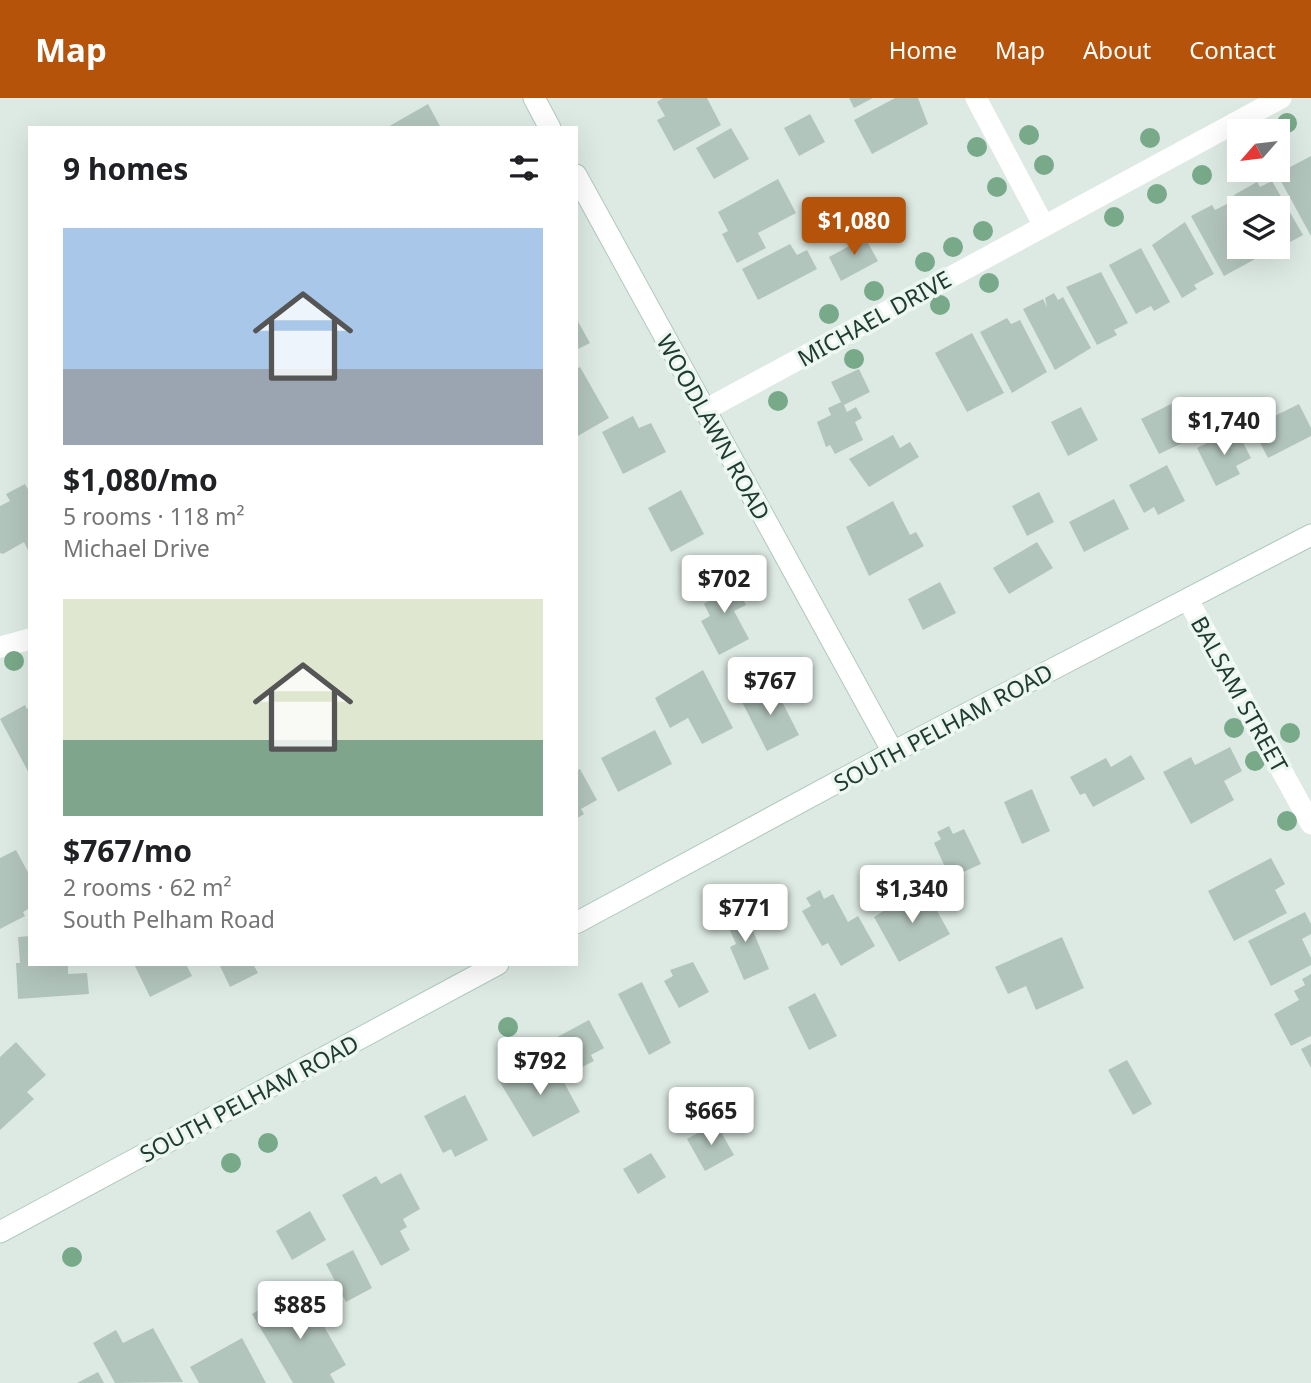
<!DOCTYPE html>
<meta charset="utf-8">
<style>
body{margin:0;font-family:"Noto Sans",sans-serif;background:#f2f2f2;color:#202124;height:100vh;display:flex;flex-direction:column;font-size:26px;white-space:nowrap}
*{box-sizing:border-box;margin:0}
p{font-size:23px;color:#757577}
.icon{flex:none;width:38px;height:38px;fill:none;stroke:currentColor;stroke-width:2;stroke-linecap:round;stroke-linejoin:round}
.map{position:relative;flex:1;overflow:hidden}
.panel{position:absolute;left:28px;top:28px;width:550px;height:840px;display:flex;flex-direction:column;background:#fff;border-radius:0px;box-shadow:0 7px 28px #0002}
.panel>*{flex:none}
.needle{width:46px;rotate:242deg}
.controls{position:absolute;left:1227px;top:21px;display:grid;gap:14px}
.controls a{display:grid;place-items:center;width:63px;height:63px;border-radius:0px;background:#fff;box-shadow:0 7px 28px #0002;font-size:35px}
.price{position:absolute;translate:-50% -60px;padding:0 16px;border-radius:7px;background:#fff;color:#222;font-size:23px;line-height:46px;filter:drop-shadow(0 2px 4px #0008)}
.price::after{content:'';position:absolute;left:50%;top:42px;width:21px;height:16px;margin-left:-10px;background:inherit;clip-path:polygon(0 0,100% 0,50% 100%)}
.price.on{background:#b45309;color:#fff}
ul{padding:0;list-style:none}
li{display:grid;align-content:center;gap:14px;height:371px;padding:0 35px}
li span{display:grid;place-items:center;height:217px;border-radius:0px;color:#555}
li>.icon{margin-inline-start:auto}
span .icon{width:126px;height:126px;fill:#fffc;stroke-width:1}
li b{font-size:30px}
h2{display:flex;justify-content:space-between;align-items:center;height:84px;padding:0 35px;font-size:30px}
header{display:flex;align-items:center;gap:42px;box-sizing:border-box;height:98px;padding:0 35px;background:#b45309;color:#fff}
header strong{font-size:33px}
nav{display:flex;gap:38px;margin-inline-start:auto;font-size:24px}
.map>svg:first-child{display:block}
.building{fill:#b2c5bc}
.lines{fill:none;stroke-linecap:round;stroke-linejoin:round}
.secondary-casing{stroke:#afcabf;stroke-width:23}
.street{stroke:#fff;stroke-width:21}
.secondary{stroke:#fff;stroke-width:21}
.tree{fill:#78a989}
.labels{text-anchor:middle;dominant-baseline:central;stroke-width:7;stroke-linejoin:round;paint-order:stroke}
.street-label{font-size:23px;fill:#1e3a31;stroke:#edf7f1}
</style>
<header>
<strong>Map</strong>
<nav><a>Home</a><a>Map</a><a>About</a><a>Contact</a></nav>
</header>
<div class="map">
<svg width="1311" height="1285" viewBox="0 0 1311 1285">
<rect width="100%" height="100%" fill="#ddeae3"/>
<!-- building -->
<g class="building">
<polygon points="663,0 707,0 721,27 674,53 657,22 665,18 657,4"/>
<polygon points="849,0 873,0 854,10"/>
<polygon points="895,0 918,0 928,26 872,56 854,22"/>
<polygon points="428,6 441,30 386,30"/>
<polygon points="810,16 825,44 799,58 784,30"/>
<polygon points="731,30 749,61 714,81 696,50"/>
<polygon points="1311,58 1311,138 1277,76"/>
<polygon points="778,81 796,115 758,135 766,150 737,165 722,136 728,133 718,114"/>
<polygon points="1272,83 1303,137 1268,156 1264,149 1278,149 1278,110 1242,110 1234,97 1257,84 1260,89"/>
<polygon points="1227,106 1239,128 1239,149 1250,149 1257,160 1224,178 1191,118 1212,107 1215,112"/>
<polygon points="1185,124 1214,176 1194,187 1197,191 1182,200 1152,147"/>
<polygon points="859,129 878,163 841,183 829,159 855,145 849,135"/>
<polygon points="790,146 797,157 807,152 817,171 758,202 742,171"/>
<polygon points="1141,150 1170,204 1154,213 1151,208 1136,216 1109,167"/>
<polygon points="1101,174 1128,225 1114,232 1117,237 1097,247 1066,189"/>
<polygon points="1054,195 1058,202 1063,199 1091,250 1055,272 1023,211 1043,201 1047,209 1045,200"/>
<polygon points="576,220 590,245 576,252"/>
<polygon points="1007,220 1011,226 1020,222 1047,274 1012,295 980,234"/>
<polygon points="972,235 1004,295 967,314 935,255"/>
<polygon points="580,269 609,320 576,339 576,271"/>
<polygon points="859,271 870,294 844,307 847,314 856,309 862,320 855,324 863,342 835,356 830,347 826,349 817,324 831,317 828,310 841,304 831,284"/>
<polygon points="1175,304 1193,340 1159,356 1141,321"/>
<polygon points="1299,306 1311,330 1311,338 1268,360 1252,329"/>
<polygon points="1081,309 1098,342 1068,358 1051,324"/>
<polygon points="633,318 639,330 651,325 666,354 623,376 602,334"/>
<polygon points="1236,331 1251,360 1236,368 1240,376 1216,388 1197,350"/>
<polygon points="893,337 900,350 910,344 919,359 869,389 849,361"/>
<polygon points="1167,367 1185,403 1158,417 1154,409 1144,415 1129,387"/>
<polygon points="25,386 30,395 30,456 24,444 3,456 0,455 0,408 10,403 6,396"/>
<polygon points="681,392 704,436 671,454 648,410"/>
<polygon points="1039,394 1054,424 1027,438 1012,408"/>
<polygon points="1114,401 1129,431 1084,454 1069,424"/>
<polygon points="893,403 910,437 916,434 924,448 869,478 846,429"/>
<polygon points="1037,444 1053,470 1009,496 993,470"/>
<polygon points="730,476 746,507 734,513 749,541 719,557 701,523 710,518 704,506 712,501 706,489"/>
<polygon points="940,484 956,515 923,532 908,501"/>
<polygon points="703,572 733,630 702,646 688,620 670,630 655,600"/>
<polygon points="772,584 799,637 767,653 740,600"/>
<polygon points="25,607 27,611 30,609 30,677 0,621"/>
<polygon points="655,632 672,666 618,694 601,660"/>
<polygon points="1230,649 1242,673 1224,683 1234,702 1191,726 1163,674 1191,659 1195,667"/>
<polygon points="1131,657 1145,681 1093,709 1085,695 1080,697 1070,679 1106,660 1111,669"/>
<polygon points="580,671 597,702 581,711 584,716 576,721 576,673"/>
<polygon points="1032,691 1050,733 1022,746 1004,704"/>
<polygon points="949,728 953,736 964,731 981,766 950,780 934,745 941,741 937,734"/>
<polygon points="16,752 30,778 30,810 23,814 25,818 0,831 0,760"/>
<polygon points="1271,760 1285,786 1275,792 1287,815 1234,843 1208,793"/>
<polygon points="923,788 950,836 899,864 874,819"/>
<polygon points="820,792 824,801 833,796 848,824 858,818 875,848 841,868 828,845 822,848 802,813 811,808 806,800"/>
<polygon points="742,807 769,871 744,882 730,849 736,846 723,816"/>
<polygon points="1305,814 1311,826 1311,836 1302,841 1311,860 1311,867 1271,888 1248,843"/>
<polygon points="30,838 30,866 68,866 68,876 87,875 89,896 18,901 16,865 20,865 18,839"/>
<polygon points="1062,839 1084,890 1036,912 1026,888 1008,896 995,869"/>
<polygon points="693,864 709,894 679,910 664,883 673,878 670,872"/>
<polygon points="134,866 186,866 192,878 150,899"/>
<polygon points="219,866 253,866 258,875 230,889"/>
<polygon points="1311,876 1311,938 1291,948 1274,916 1299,902 1294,893 1305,887 1302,881"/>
<polygon points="642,884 671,945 649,957 618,896"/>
<polygon points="815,895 837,938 809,952 788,909"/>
<polygon points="589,922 604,950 591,957 594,963 568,976 550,943"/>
<polygon points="16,944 46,977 27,994 34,1001 0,1032 0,959"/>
<polygon points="1311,946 1311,970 1301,951"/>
<polygon points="1127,962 1152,1006 1133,1017 1108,972"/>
<polygon points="553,964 580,1014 533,1039 498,981 525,966 530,976"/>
<polygon points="465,997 488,1042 455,1059 451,1051 443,1055 424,1018"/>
<polygon points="716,1025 734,1057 705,1073 687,1041"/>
<polygon points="651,1055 666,1079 638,1096 623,1071"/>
<polygon points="401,1075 420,1111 403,1121 407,1129 400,1133 410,1152 381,1168 342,1097 376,1078 381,1086"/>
<polygon points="310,1113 326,1142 292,1162 276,1133"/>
<polygon points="353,1152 372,1190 346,1204 326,1166"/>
<polygon points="306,1197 346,1267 330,1276 335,1285 293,1285 252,1216 276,1202 282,1211"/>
<polygon points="153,1230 183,1284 115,1285 93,1245 116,1232 123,1245"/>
<polygon points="242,1240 266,1285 199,1285 190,1269"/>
<polygon points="98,1274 104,1285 77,1285"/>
</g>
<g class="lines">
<defs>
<g id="secondary">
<polyline points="534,0 550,30"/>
<polyline points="576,77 893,654"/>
<polyline points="576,825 893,654 1311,437"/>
<polyline points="0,1134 498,866"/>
</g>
</defs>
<!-- secondary casing -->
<use href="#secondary" class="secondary-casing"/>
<!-- street -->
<g class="street">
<polyline points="976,0 1044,128"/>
<polyline points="705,312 1281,0"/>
<polyline points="1188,502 1311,726"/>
<polyline points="0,549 30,541"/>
</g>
<!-- secondary -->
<use href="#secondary" class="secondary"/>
</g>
<!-- trees -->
<g class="tree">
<circle cx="1287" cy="25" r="10"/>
<circle cx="1029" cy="37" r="10"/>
<circle cx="1150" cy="40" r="10"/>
<circle cx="977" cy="49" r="10"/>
<circle cx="1044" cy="67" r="10"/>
<circle cx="1202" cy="77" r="10"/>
<circle cx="997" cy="89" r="10"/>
<circle cx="1157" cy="96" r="10"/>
<circle cx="1114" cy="119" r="10"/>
<circle cx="983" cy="133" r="10"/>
<circle cx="953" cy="149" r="10"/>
<circle cx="925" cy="164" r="10"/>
<circle cx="989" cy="185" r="10"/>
<circle cx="874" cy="193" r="10"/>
<circle cx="940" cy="207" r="10"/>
<circle cx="829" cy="216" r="10"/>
<circle cx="854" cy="261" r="10"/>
<circle cx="778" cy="303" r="10"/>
<circle cx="14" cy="563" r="10"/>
<circle cx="1234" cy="630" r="10"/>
<circle cx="1290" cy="635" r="10"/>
<circle cx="1255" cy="663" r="10"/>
<circle cx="1287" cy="723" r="10"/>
<circle cx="508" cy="929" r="10"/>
<circle cx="268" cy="1045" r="10"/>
<circle cx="231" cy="1065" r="10"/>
<circle cx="72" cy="1159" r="10"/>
</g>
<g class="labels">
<!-- street labels -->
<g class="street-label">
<text transform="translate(874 220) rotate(-29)">MICHAEL DRIVE</text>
<text transform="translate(714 329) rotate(61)">WOODLAWN ROAD</text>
<text transform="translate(1240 596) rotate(61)">BALSAM STREET</text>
<text transform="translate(943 629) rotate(-28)">SOUTH PELHAM ROAD</text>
<text transform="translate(249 1000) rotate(-28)">SOUTH PELHAM ROAD</text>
</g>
</g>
</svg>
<div class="controls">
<a><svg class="needle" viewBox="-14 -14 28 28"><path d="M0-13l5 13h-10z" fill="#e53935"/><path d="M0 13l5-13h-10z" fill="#757577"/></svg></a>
<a><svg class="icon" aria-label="layers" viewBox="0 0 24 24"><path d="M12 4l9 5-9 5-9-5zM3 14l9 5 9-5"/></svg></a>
</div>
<b class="price on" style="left:854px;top:159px">$1,080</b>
<b class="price" style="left:1224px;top:359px">$1,740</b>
<b class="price" style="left:724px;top:517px">$702</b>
<b class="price" style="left:770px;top:619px">$767</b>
<b class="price" style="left:912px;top:827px">$1,340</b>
<b class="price" style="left:745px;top:846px">$771</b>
<b class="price" style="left:540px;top:999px">$792</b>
<b class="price" style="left:711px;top:1049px">$665</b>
<b class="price" style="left:300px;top:1243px">$885</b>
<section class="panel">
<h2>9 homes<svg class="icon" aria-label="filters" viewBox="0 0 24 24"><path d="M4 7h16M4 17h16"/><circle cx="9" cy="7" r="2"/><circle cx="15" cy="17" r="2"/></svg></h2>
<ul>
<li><span style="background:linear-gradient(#a9c7e8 65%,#9aa5b1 0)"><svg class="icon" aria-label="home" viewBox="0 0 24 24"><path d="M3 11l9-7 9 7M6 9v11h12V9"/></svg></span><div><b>$1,080/mo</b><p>5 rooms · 118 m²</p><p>Michael Drive</p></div></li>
<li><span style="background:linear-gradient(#dfe7d0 65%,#7fa58c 0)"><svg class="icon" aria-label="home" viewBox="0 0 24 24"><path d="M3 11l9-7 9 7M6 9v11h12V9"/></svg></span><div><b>$767/mo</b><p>2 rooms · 62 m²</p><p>South Pelham Road</p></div></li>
</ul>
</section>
</div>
